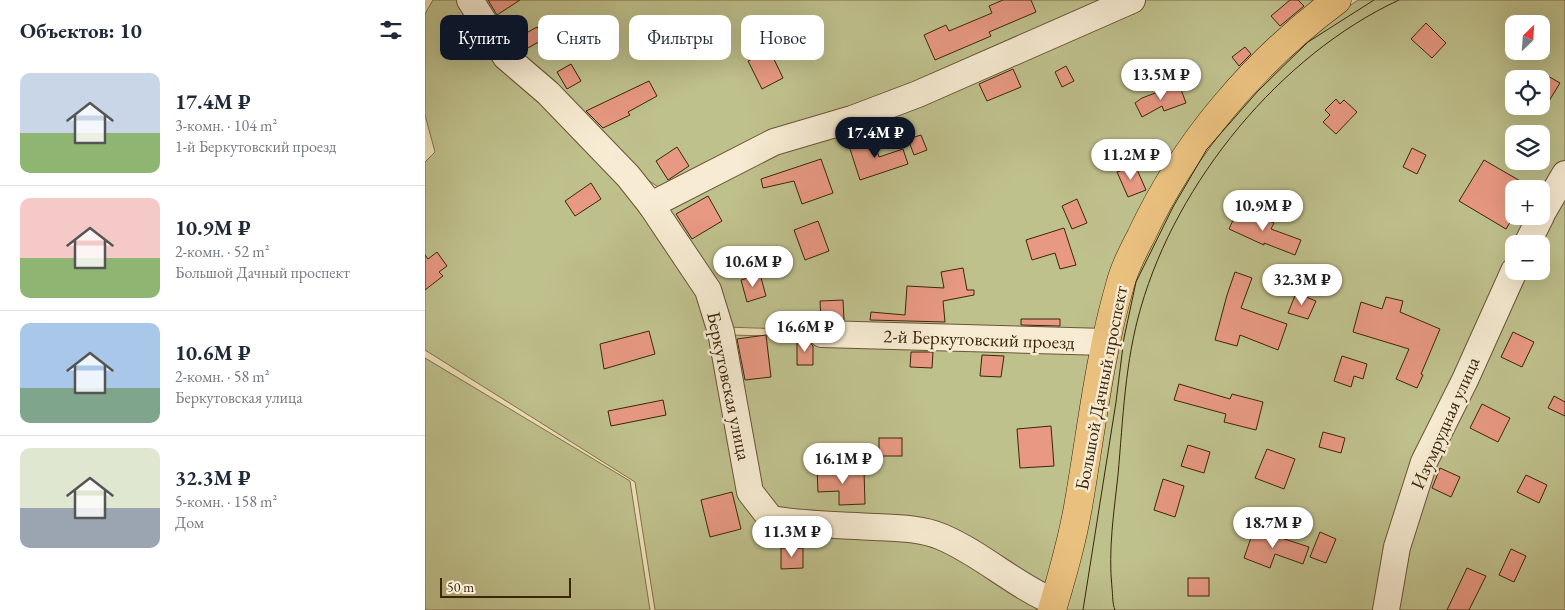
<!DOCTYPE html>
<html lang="ru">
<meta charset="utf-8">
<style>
body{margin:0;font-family:"EB Garamond",serif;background:#f6f6f7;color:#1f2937;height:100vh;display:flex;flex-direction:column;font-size:19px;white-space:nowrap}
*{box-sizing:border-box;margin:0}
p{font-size:16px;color:#747a83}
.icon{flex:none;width:28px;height:28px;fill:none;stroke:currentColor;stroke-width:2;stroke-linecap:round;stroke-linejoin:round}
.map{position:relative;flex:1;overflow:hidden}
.panel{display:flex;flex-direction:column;background:#fff;width:425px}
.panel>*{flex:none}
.banner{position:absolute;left:15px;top:15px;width:475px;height:45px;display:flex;gap:10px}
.needle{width:32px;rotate:25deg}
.controls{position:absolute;left:1080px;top:15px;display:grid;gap:10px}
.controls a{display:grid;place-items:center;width:45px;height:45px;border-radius:10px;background:#fff;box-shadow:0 5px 20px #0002;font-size:25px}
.scale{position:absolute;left:15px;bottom:12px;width:131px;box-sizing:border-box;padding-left:5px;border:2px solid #3c2509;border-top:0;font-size:14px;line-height:18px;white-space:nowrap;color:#3c2509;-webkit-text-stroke:4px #f7ecd3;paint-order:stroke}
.price{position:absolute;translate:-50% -42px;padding:0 11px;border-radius:18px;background:#fff;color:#222;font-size:16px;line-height:32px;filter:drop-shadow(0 1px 2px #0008)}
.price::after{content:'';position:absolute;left:50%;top:30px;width:15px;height:11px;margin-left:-8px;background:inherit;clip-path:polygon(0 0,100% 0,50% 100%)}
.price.on{background:#111827;color:#fff}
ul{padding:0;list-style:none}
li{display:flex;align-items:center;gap:15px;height:125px;padding:0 20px}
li+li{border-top:1px solid #e0e1e3}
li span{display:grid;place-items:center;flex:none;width:140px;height:100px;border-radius:10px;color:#555}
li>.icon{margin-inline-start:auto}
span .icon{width:60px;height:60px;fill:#fffc;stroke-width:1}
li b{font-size:21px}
h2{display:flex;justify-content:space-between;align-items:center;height:60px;padding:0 20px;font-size:21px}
.tag{padding:0 18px;border-radius:10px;background:#fff;box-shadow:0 5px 20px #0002;font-size:18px;line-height:45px}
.tag.on{background:#111827;color:#fff}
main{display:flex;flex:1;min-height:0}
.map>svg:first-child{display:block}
.green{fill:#bfc18d;stroke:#7e734b;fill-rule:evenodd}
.building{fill:#e89983;stroke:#3c2509}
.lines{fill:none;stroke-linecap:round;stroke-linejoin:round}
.minor-casing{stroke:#6a5436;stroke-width:28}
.major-casing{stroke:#3c2509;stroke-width:29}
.minor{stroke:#f7ecd3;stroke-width:26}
.major{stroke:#e9c07e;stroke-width:28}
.tram{stroke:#3c2509;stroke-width:1}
.labels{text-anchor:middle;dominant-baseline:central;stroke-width:5;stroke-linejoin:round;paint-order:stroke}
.street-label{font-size:19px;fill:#3c2509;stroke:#f7ecd3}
</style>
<main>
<section class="panel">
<h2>Объектов: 10<svg class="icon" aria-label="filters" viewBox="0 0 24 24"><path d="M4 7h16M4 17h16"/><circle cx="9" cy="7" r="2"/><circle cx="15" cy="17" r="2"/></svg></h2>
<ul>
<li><span style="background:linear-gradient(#c9d6e8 60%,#8fb573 0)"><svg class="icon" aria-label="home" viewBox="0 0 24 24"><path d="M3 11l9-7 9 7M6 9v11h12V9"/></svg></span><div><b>17.4M ₽</b><p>3-комн. · 104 m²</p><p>1-й Беркутовский проезд</p></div></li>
<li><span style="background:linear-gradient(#f6c9c9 60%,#8fb573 0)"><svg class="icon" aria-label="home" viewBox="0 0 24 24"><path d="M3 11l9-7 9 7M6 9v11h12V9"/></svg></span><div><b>10.9M ₽</b><p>2-комн. · 52 m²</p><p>Большой Дачный проспект</p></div></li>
<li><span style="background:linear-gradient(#a9c7e8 65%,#7fa58c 0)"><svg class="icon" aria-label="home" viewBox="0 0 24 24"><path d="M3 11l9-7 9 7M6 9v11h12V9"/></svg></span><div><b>10.6M ₽</b><p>2-комн. · 58 m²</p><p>Беркутовская улица</p></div></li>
<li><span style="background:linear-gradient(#dfe7d0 60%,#9aa5b1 0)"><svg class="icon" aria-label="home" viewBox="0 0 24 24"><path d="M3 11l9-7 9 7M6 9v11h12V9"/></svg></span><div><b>32.3M ₽</b><p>5-комн. · 158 m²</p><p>Дом</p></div></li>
</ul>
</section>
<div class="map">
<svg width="1140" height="610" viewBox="0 0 1140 610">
<rect width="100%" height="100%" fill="#f2e1bb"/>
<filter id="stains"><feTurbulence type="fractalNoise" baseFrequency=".004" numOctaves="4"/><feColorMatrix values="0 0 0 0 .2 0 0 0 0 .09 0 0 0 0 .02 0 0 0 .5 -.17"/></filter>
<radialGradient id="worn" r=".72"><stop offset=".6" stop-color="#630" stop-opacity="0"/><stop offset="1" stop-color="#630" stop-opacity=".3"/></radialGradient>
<!-- green -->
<g class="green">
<polygon points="8,0 36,0 197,180 279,292 345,526 512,541 618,610 230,610 210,482 0,350 0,162 10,152 0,115 0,14"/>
<polygon points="48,0 696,0 241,192 209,171 124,87"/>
<polygon points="721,0 898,0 776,123 674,340 301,327 237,207 284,179"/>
<path d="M933 0H1140V610H640L646 595 666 501 703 284 733 217 789 131 882 35ZM1089 24H1116V51H1089ZM1089 79H1116V106H1089ZM1089 134H1116V161H1089ZM1089 189H1116V216H1089ZM1089 244H1116V271H1089Z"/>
<polygon points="303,335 474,339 672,347 629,580 620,584 519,531 351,512 331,491"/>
<polygon points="0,358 205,481 225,610 0,610"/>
</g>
<!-- building -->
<g class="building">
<polygon points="63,0 95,0 72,15"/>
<polygon points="578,0 606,0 611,12 564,32 566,36 510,60 499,35 521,25 524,31 567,13 564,6"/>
<polygon points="865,0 873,0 879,6 855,26 846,16"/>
<polygon points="1001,23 1021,43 1007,58 986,39"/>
<polygon points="112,27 119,39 101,49 94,37"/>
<polygon points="820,47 826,54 814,66 807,57"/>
<polygon points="345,51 358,78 337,89 323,61"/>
<polygon points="146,64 156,81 142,89 132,72"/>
<polygon points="641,66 649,81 637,87 630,72"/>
<polygon points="588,69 596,87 562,101 554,84"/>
<polygon points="1116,72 1135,83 1116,114"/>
<polygon points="224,81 232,96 203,112 205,115 178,128 161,111"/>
<polygon points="754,84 761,103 739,111 737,106 717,117 710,103 717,98"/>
<polygon points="911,99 915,104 919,100 932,112 911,134 898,122 905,115 900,110"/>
<polygon points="496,135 502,150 489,155 483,139"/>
<polygon points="448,138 454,157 478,149 483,164 435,180 424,146"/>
<polygon points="252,147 264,166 243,180 231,161"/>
<polygon points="987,148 1001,155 992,174 978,167"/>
<polygon points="396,159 408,193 377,204 369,181 338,188 336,179"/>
<polygon points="1059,160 1109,189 1089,189 1089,216 1081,229 1034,201"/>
<polygon points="710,165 721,190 703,197 692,172"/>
<polygon points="166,183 176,199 150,216 140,201"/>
<polygon points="283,196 297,221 267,239 251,214"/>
<polygon points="652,199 662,223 647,229 637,206"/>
<polygon points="814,207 849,223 846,229 876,240 870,255 839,243 839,245 804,229"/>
<polygon points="393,221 404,251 380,260 369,230"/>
<polygon points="639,228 651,265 635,269 630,253 607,260 601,240"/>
<polygon points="12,252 22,266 14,272 18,276 0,290 0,255 3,259"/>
<polygon points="538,268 542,290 549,290 549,295 518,301 520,322 445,320 446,312 480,315 482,286 519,288 516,272"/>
<polygon points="810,272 827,278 816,308 862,324 853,350 815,335 812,346 790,340 802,295"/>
<polygon points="335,274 341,296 322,302 316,280"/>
<polygon points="871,293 891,301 883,319 863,313"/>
<polygon points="961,297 978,301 975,312 1015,329 996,374 998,375 992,388 971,379 984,349 928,332 936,302 957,309"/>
<polygon points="418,300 419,320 396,319 395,301"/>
<polygon points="596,319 635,319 635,326 596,325"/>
<polygon points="224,331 230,354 179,369 175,344"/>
<polygon points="1088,332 1109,342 1097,367 1076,357"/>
<polygon points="341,335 346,377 320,380 312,339"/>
<polygon points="384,341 388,346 388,365 372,365 372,342"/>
<polygon points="486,352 508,352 507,368 485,367"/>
<polygon points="557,355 579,356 576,377 555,376"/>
<polygon points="917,356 942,364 938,379 929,376 926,387 909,381"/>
<polygon points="754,384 805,399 807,394 838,402 831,430 799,422 801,414 749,400"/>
<polygon points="1129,396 1140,402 1140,416 1123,408"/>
<polygon points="238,400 241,415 186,426 183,411"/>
<polygon points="1057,404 1085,418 1073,442 1045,428"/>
<polygon points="626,426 629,466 595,468 592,429"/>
<polygon points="898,432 920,438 916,453 894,447"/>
<rect x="454" y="438" width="23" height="18"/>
<polygon points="763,445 785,452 779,473 756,466"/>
<polygon points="842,449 870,459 859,489 830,478"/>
<polygon points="407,468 407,471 439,471 440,504 414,505 414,491 393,492 392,469"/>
<polygon points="1015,468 1035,477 1026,497 1007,488"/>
<polygon points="1101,475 1122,485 1114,503 1092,492"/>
<polygon points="738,479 759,486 750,517 729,510"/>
<polygon points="307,492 316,529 285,537 276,500"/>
<polygon points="829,529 884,547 878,564 850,554 845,568 819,558"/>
<polygon points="895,532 911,539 901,563 885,557"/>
<polygon points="356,548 378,548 378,568 356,569"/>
<polygon points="1086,549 1101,556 1089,582 1074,575"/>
<polygon points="1042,568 1061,576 1044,610 1022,610"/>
<rect x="763" y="578" width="21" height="18"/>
</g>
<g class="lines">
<defs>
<g id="minor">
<path d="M45 0 81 57 123 93 203 176 226 205 283 290 296 332 325 492 346 519C380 525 414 525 449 527 471 528 496 528 517 537 557 554 589 585 629 602"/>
<polyline points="226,205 349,142 427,119 493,94 707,0"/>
<polyline points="1116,215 1140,174"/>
<polyline points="1102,244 1116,216"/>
<polyline points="397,334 681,342"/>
<polyline points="961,610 972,547 999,462 1040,380 1089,271"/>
</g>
<path id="major" d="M627 610C637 576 647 542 653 507 666 433 674 357 695 285 699 268 708 251 716 236 759 143 830 61 912 0"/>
</defs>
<!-- minor casing -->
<use href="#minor" class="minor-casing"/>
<!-- major casing -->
<use href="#major" class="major-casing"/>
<!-- minor -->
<use href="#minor" class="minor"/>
<!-- major -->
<use href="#major" class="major"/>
<!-- tram -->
<g class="tram">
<polyline points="658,610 691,402 699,338 711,282 748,207 782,149 833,91 883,42 949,0"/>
<path d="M690 610C687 603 688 595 687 588 683 550 689 512 693 475 698 419 700 361 716 307 752 182 855 55 974 0"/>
</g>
</g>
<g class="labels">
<!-- street labels -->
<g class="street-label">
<text transform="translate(554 339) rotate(2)">2-й Беркутовский проезд</text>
<text transform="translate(304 386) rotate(78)">Беркутовская улица</text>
<text transform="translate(676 388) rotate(-79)">Большой Дачный проспект</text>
<text transform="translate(1020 423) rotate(-66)">Изумрудная улица</text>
</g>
</g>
<rect width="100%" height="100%" filter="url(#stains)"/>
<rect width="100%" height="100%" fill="url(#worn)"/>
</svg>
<div class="controls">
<a><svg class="needle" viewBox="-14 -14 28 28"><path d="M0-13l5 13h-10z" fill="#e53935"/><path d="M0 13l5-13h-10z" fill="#747a83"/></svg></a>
<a><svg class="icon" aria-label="locate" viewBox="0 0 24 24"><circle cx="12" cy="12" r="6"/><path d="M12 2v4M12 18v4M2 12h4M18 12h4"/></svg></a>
<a><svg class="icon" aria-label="layers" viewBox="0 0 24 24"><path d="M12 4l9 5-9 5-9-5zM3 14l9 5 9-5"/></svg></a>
<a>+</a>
<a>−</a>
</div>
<div class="scale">50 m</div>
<b class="price" style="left:736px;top:101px">13.5M ₽</b>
<b class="price on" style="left:450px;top:159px">17.4M ₽</b>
<b class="price" style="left:706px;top:181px">11.2M ₽</b>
<b class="price" style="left:838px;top:232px">10.9M ₽</b>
<b class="price" style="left:328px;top:288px">10.6M ₽</b>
<b class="price" style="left:877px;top:306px">32.3M ₽</b>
<b class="price" style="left:380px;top:353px">16.6M ₽</b>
<b class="price" style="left:418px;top:485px">16.1M ₽</b>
<b class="price" style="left:848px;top:549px">18.7M ₽</b>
<b class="price" style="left:367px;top:558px">11.3M ₽</b>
<div class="banner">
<a class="tag on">Купить</a>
<a class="tag">Снять</a>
<a class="tag">Фильтры</a>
<a class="tag">Новое</a>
</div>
</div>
</main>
